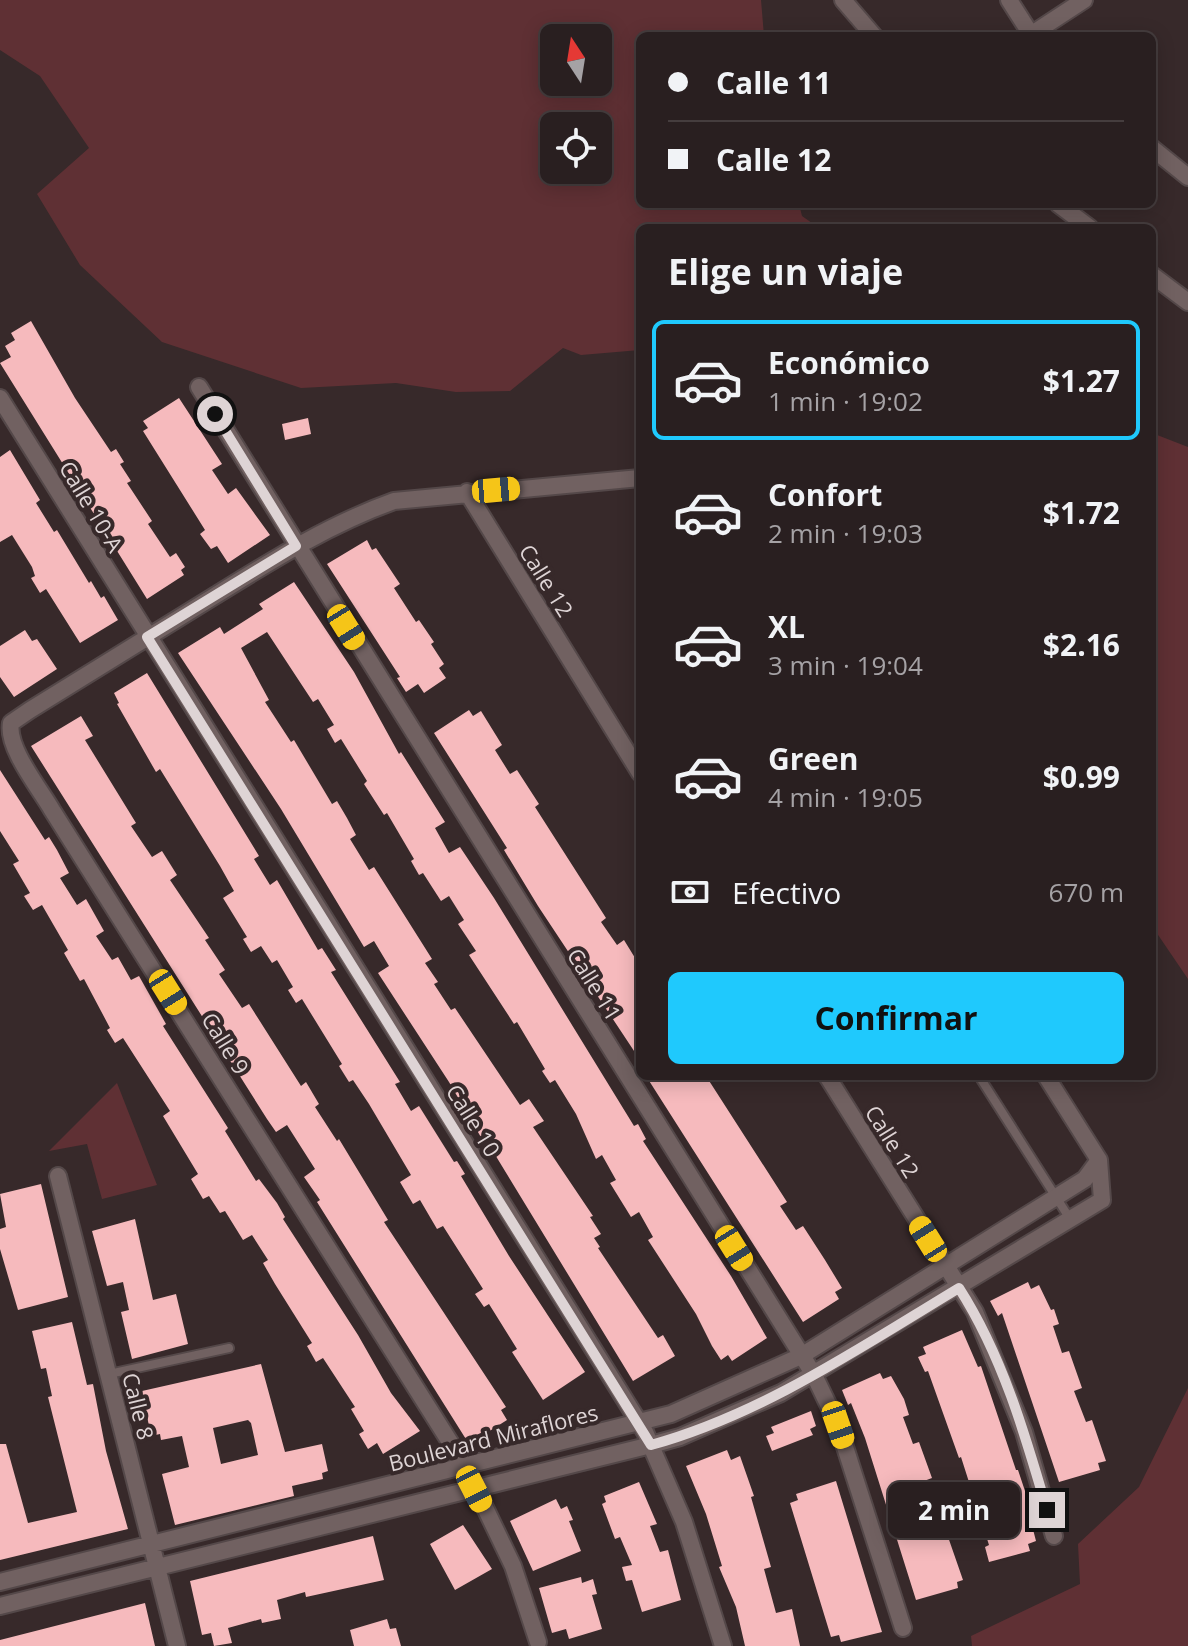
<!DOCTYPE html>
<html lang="es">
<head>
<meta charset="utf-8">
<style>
  body { margin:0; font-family:"Open Sans",sans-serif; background:#312729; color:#f1f3f6; height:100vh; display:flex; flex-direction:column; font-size:30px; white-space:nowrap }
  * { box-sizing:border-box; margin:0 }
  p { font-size:26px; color:#a5a2a5 }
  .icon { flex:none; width:44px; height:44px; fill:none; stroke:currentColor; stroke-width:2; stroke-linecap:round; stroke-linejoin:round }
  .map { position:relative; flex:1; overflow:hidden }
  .panel { position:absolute; left:636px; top:224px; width:520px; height:856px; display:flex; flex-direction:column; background:#291f20; border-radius:12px; box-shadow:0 4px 20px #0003,0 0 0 2px #453d3e }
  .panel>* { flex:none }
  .top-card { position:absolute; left:636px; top:32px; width:520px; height:176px; border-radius:12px; box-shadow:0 4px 20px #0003,0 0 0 2px #453d3e; display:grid; align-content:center; height:176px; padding:0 32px; background:#291f20 }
  .needle { width:52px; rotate:348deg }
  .buttons { position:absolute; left:540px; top:24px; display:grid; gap:16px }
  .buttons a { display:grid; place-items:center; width:72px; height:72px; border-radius:12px; background:#291f20; box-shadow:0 4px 20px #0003,0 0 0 2px #453d3e; font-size:40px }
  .end { position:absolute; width:36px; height:36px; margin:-18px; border:10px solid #ded4d5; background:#111; box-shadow:0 0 0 4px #111 }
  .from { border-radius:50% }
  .bubble { position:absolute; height:56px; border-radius:12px; background:#291f20; box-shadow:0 4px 20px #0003,0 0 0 2px #453d3e; font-size:26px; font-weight:700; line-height:56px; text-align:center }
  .car { position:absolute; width:24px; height:48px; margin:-24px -12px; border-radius:10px; box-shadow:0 0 6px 2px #0007; background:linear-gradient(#f5c518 24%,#345 0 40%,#f5c518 0 76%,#345 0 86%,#f5c518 0) }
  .top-card b { display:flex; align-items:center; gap:28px; height:76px; font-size:30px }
  .top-card b+b { border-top:2px solid #453d3e }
  .top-card i { width:20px; height:20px; background:#f1f3f6 }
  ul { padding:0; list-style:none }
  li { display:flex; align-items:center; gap:24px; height:120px; margin:0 16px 12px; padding:0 16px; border:4px solid transparent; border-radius:12px }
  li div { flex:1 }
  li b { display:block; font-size:30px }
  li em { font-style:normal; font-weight:700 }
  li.active { border-color:#1fc9fd }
  li>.icon { width:72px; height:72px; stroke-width:1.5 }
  h2 { padding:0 32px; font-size:36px; line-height:96px }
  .pay { display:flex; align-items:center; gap:20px; height:88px; padding:0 32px; font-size:30px }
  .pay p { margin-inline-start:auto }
  .primary-button { display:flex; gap:16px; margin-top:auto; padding:16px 32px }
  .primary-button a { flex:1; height:92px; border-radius:12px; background:#1fc9fd; color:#111; font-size:32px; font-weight:700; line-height:92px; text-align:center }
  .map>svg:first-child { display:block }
  .green { fill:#5f3034; fill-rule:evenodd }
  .building { fill:#f6babd; fill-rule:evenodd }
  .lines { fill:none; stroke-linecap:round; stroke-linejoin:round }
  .service-casing { stroke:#544849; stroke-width:12 }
  .minor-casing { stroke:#544849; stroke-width:20 }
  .service { stroke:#716161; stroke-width:8 }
  .minor { stroke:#716161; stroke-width:16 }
  .route { stroke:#ded4d5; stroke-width:10 }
  .labels { text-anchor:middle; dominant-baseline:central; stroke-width:8; stroke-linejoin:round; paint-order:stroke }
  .street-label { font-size:22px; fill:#ded4d5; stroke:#37292a }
</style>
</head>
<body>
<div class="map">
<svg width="1188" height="1646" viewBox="0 0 1188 1646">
  <rect width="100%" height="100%" fill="#37292a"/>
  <path class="green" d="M0,0H761L764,36H640V204H799L802,216L819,228H640V350L581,355L563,348L510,391L456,392L396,383L301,388L162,342L80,265L37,194L89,148L40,76L0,50ZM598,38V82H554V38ZM554,126H598V170H554Z
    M1152,433L1188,447V979L1152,926Z
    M117,1083L157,1185L102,1199L87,1144L49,1151Z
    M1188,1388V1646H972L971,1636L1080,1584L1078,1544L1139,1487Z"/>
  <path class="building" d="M31,321L75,398L111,452L116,449L124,462L120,464L131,481L127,483L152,521L148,524L170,557L176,553L185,567L181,570L184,575L147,599L0,363L11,357L5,346L15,340L11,333Z
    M179,398L222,464L212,470L228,494L236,488L270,535L228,563L217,546L211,549L200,534L205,530L143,431L148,428L143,421Z
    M308,418L311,434L285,440L282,424Z
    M10,450L40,500L36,503L54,532L57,530L89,583L91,581L101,598L104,596L118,620L80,643L46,589L40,593L31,578L35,576L32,567L12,535L0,542V457Z
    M367,540L372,550L376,548L400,584L394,588L416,622L419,620L434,642L431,644L444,664L439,668L446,678L424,693L418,684L406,692L397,678L400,677L327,564Z
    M294,582L354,672L399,754L401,752L445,822L435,828L449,853L460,847L494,898L634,1126L638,1124L646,1139L643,1141L731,1276L767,1338L732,1361L728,1355L721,1360L712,1346L696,1314L648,1240L653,1237L639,1212L631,1217L610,1183L616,1180L602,1155L596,1159L576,1114L555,1080L550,1083L542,1071L545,1069L517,1022L514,1024L469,955L476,951L458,924L464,920L449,896L441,901L423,873L419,875L411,861L414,859L387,813L384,815L364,784L367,781L341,739L335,743L327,729L334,725L318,699L313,702L267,632L241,648L269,700L265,702L291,742L294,740L332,804L337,801L347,818L356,835L350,839L369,870L374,867L432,959L425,963L438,982L434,984L451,1010L455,1008L520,1105L529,1099L544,1121L533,1127L593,1216L590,1217L601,1234L594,1238L600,1247L598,1248L658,1338L663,1335L675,1356L633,1381L494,1153L492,1155L482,1139L449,1082L378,973L389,966L374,941L364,947L281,809L178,653L220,627L224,634L263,609L259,604Z
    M25,630L32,641L37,639L57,669L14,697L0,677V646Z
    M147,673L259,856L254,859L270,885L277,880L318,950L322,948L336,970L331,972L400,1082L395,1084L411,1111L419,1106L454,1162L457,1161L465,1174L461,1176L509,1256L585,1372L543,1400L512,1352L517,1349L489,1304L484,1307L475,1294L483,1289L443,1226L437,1229L420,1200L413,1204L400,1182L411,1175L369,1104L353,1080L349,1082L339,1066L342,1064L302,999L296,1003L288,990L293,987L277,960L272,963L261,946L251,952L243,939L247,937L223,898L234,891L220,866L160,769L156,772L117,704L119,703L114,693Z
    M469,710L473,716L481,711L502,745L495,750L510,774L517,770L539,804L535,807L606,918L601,922L617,945L624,940L640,966V1060L538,906L504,850L507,848L434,733Z
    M81,716L93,736L85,740L136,823L131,826L152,857L162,851L177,875L170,880L209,938L205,940L225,970L219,974L242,1008L249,1004L301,1086L306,1082L319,1104L315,1107L337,1141L339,1139L388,1220L384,1222L506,1407L501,1410L507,1420L469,1444L317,1202L320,1200L304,1177L315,1169L287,1125L276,1132L267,1119L31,746Z
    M0,770L45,840L49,837L57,850L69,873L60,878L77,905L86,899L104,931L96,936L112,960L118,957L131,980L139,976L166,1024L163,1026L228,1128L225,1131L256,1181L259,1179L277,1203L285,1217L283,1219L358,1335L391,1393L420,1431L383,1454L377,1443L368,1449L359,1434L364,1431L351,1409L355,1407L323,1358L316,1362L307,1346L312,1343L275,1284L263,1263L268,1260L252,1235L243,1240L225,1211L220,1213L209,1196L203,1199L191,1179L198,1174L163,1116L170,1111L123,1038L115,1043L107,1030L110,1028L84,979L80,981L64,953L68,950L42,905L33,910L24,896L30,893L13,864L19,861L0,831Z
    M646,1076H706L787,1202L780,1206L796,1230L803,1226L825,1260L842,1288L835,1292L839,1299L803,1322Z
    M41,1184L68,1297L18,1310L0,1249V1229L6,1227L0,1194Z
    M135,1219L153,1300L176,1294L188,1344L132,1359L121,1312L129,1310L123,1282L107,1286L92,1231Z
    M1028,1282L1031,1289L1039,1285L1051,1310L1054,1309L1059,1324L1053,1326L1062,1353L1069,1351L1082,1388L1074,1391L1086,1422L1092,1420L1106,1461L1098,1463L1100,1470L1059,1482L1002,1313L998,1316L990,1301Z
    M72,1322L87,1385L93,1384L106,1451L128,1529L0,1560V1444H6L28,1523L77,1512L48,1397L52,1396L46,1368L41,1369L32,1331Z
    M962,1330L978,1367L981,1366L1016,1470H1018L1031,1509L1028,1510L1036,1541L1028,1544L1030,1551L989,1562L985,1547L989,1545L961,1457L959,1458L928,1371L925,1372L918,1357L926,1354L923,1347Z
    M261,1364L285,1452L322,1444L328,1471L322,1473L323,1479L292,1486L294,1496L175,1525L162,1474L189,1467L182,1436L161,1440L160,1434L151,1436L142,1391ZM248,1420L251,1423L258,1455L221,1464L213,1428Z
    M880,1373L883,1379L891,1376L904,1399L909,1415L903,1417L913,1444L919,1442L932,1478L924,1481L934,1509L938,1508L963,1580L957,1582L958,1588L916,1600L865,1438L851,1403L848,1405L842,1390Z
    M811,1411L816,1426L810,1429L813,1435L772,1451L766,1436L774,1433L771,1427Z
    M727,1450L731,1460L740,1456L754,1496L751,1497L771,1567L764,1569L776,1613L792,1609L800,1646H745L736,1607L719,1567L722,1566L706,1514L686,1466Z
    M836,1481L882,1632L841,1642L839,1635L831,1637L790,1503L798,1500L796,1494Z
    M639,1482L657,1524L650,1526L660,1552L668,1550L681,1600L642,1612L632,1580L626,1581L622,1567L632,1565L620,1537L615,1539L602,1504L606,1502L604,1496Z
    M556,1499L561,1509L567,1506L573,1520L569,1521L581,1551L533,1571L510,1521Z
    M463,1525L492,1569L455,1590L430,1544Z
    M373,1536L384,1580L306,1597L305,1592L277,1600L281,1619L262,1623L261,1619L228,1628L232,1643L214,1646L211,1633L202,1635L190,1581Z
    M581,1577L582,1583L593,1579L597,1594L592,1595L602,1629L569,1639L566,1629L552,1633L539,1588Z
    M145,1603L155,1646H0V1640Z
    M387,1619L390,1629L396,1628L401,1646H354L350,1630Z"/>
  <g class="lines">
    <g class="service-casing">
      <path id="service" d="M979,1076L1070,1219
        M109,1374L229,1348"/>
    </g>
    <g class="minor-casing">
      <path id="minor" d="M843,0L874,36
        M1009,0L1032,36
        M1029,36L1084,0
        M1152,148L1188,177
        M1058,204L1090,228
        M1152,275L1188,302
        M199,387L814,1375L838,1425L903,1628
        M0,398L645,1432L684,1522L723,1646
        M467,492L640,773
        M827,1076L975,1312L1024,1432L1054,1536
        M58,1176L177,1646
        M0,1582L671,1414L801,1356L1085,1179L1099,1160
        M0,1606L651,1445L680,1437L781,1393L1102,1200L1099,1160L1046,1076
        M538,1642L513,1566L465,1466L52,810C40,789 6,747 11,723L30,710C92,672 154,633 216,595C274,559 330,524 394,501L640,478"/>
    </g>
    <use href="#service" class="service"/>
    <use href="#minor" class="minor"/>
  </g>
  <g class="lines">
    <path class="route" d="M215,414L296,546L147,637L651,1445C763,1414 861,1347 959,1288C1002,1355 1025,1434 1047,1510"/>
  </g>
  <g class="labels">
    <g class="street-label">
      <text transform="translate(92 506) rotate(59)">Calle 10-A</text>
      <text transform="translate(547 580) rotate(58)">Calle 12</text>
      <text transform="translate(595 984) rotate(58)">Calle 11</text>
      <text transform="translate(226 1043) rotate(58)">Calle 9</text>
      <text transform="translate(474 1120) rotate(58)">Calle 10</text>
      <text transform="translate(893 1141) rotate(58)">Calle 12</text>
      <text transform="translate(139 1406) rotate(76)">Calle 8</text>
      <text transform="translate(493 1437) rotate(-14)">Boulevard Miraflores</text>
    </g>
  </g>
</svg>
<div class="buttons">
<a><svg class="needle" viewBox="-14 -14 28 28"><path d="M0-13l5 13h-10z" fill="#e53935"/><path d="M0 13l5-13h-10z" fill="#a5a2a5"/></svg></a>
<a><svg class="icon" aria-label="locate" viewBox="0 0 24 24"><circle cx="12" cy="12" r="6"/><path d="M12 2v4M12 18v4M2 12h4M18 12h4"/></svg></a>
</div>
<i class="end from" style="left:215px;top:414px"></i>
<i class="end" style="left:1047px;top:1510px"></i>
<div class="bubble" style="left:888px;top:1482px;width:132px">2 min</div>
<i class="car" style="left:496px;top:490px;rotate:85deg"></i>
<i class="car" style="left:346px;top:627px;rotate:148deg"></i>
<i class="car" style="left:168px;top:992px;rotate:148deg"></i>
<i class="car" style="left:928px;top:1239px;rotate:328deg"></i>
<i class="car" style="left:734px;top:1248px;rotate:148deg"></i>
<i class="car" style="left:838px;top:1425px;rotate:161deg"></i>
<i class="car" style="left:474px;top:1489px;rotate:153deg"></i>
<div class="top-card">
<b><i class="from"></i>Calle 11</b>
<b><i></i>Calle 12</b>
</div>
<section class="panel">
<h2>Elige un viaje</h2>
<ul>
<li class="active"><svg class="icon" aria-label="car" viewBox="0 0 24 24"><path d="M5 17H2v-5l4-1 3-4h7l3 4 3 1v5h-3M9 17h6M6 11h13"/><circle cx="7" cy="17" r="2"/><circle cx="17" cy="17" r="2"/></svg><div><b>Económico</b><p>1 min · 19:02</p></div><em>$1.27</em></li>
<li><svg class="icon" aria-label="car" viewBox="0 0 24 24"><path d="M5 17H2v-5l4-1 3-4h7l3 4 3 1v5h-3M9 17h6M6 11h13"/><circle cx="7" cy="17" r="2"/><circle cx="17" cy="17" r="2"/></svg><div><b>Confort</b><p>2 min · 19:03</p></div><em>$1.72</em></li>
<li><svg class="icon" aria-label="car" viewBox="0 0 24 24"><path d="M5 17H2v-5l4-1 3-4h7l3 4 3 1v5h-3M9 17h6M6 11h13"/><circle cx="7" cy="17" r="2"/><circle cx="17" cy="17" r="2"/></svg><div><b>XL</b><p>3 min · 19:04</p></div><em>$2.16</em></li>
<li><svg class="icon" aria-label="car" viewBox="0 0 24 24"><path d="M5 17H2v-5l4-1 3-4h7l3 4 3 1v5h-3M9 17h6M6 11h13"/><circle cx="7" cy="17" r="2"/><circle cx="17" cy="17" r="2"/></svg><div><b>Green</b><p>4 min · 19:05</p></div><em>$0.99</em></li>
</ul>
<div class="pay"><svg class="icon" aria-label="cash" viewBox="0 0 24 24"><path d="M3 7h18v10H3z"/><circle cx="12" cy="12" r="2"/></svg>Efectivo<p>670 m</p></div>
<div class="primary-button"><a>Confirmar</a></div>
</section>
</div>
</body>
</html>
